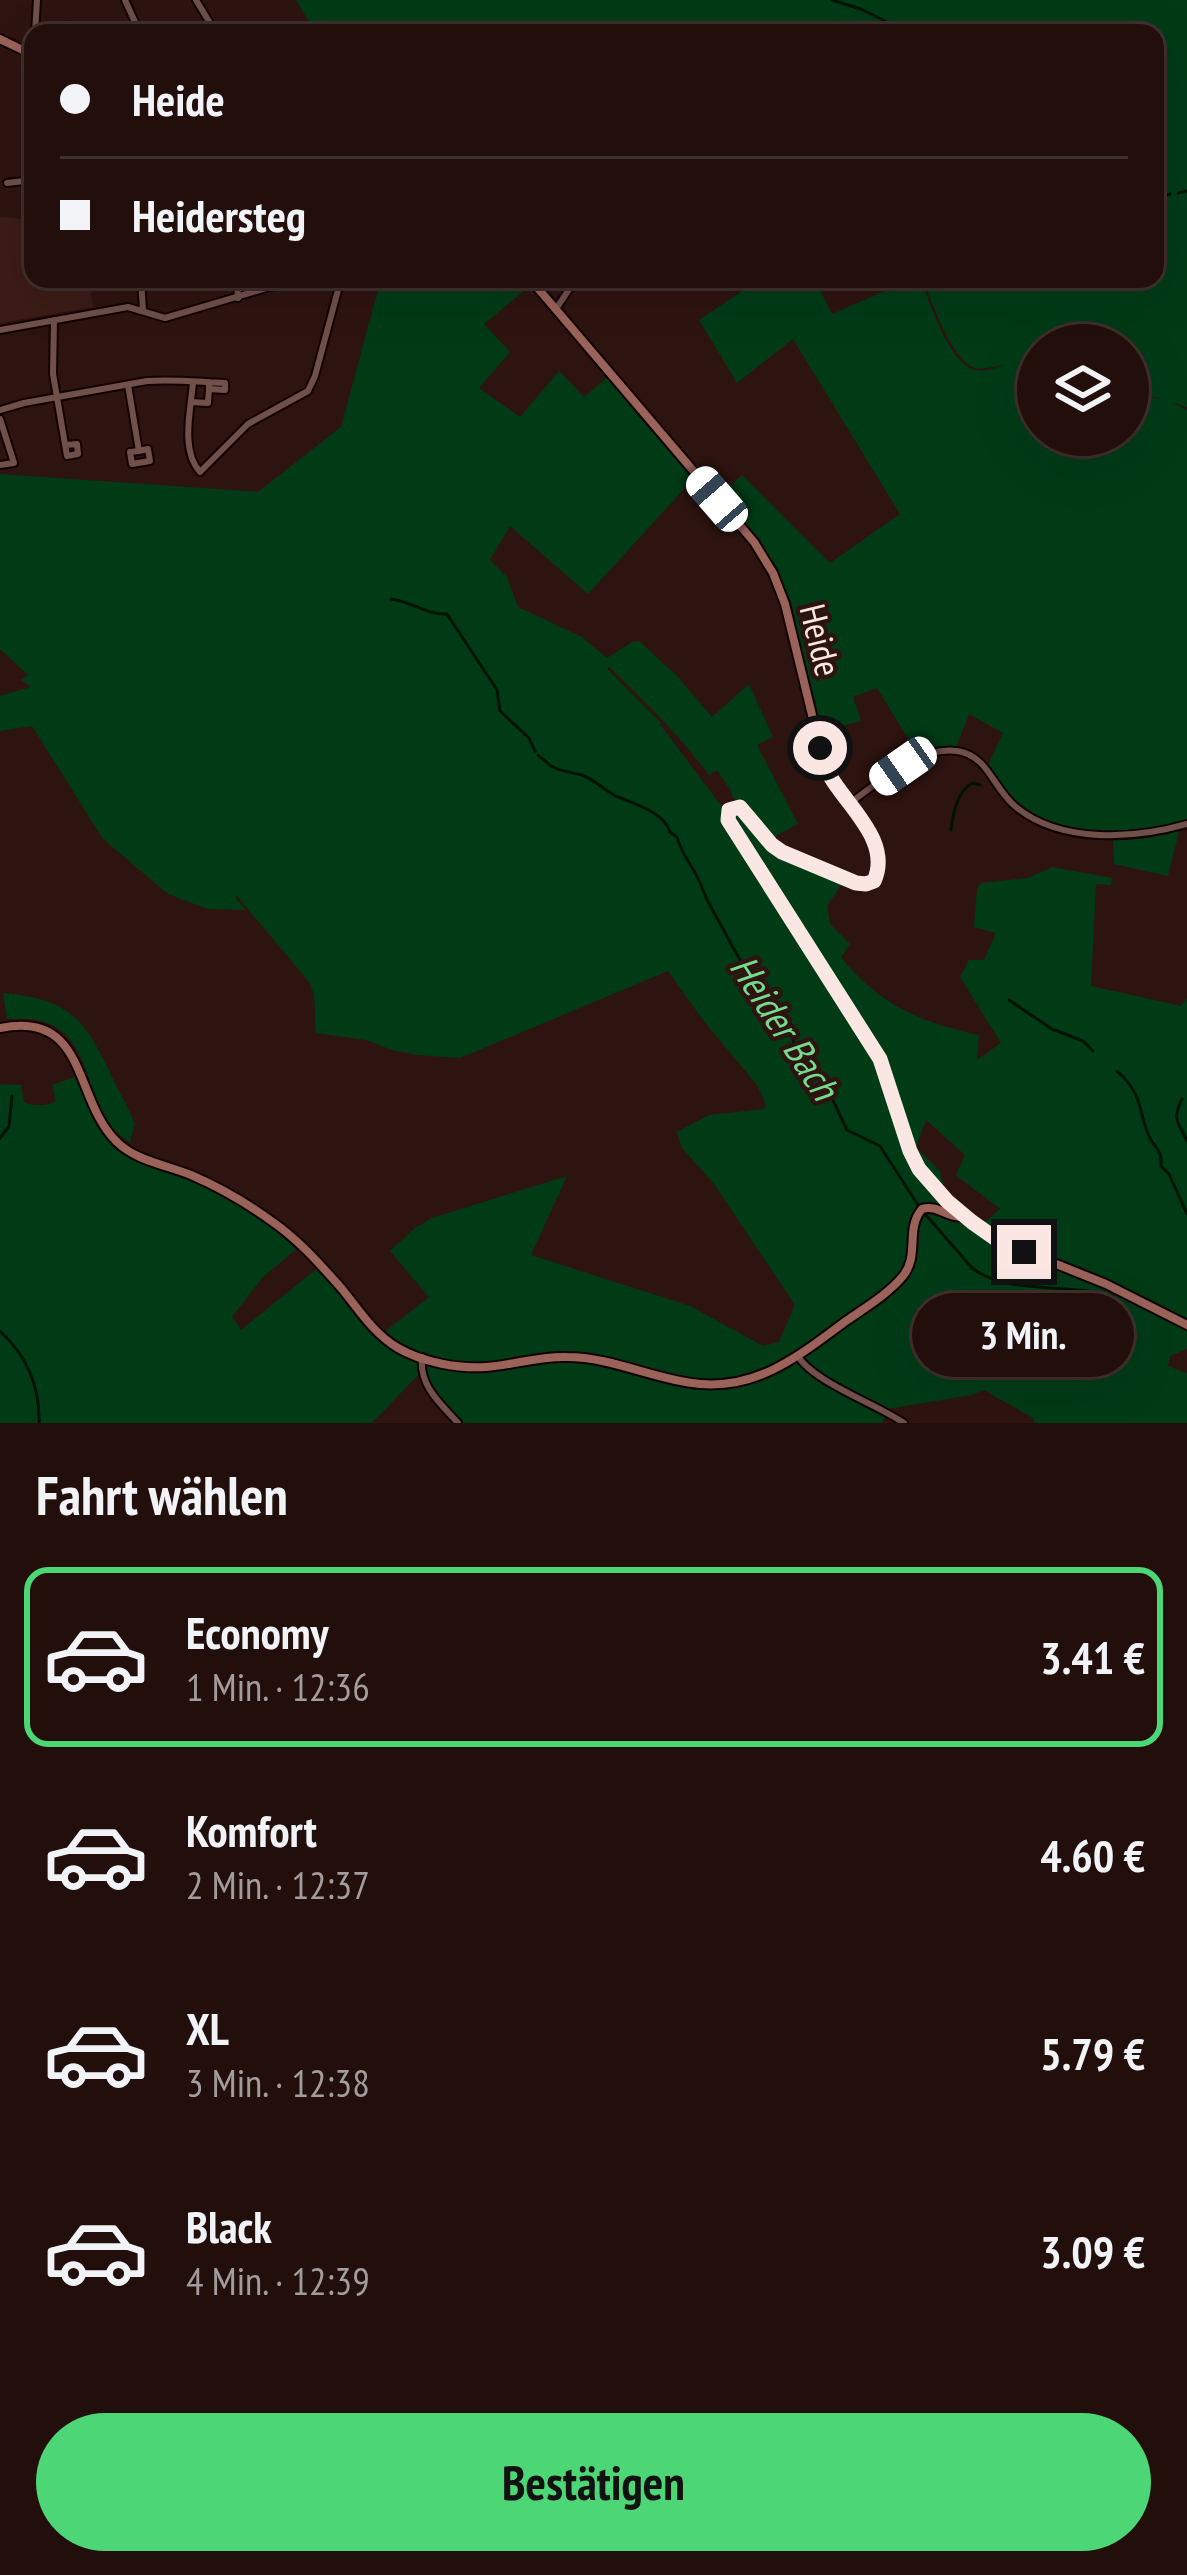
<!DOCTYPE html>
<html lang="de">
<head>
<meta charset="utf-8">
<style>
  body { margin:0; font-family:"PT Sans Narrow",sans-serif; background:#2a1815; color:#f1f3f6; height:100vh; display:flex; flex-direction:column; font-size:45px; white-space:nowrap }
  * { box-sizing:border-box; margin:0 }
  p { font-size:39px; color:#a29c9d }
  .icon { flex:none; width:66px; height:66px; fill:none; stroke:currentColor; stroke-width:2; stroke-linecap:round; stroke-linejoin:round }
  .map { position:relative; height:1423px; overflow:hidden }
  .drawer { display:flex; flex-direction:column; background:#220f0c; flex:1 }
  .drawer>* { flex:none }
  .hud { position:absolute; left:24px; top:24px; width:1140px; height:264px; border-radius:24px; box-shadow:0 12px 48px #0002,0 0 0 3px #3f2f2d; display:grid; align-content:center; height:264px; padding:0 36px; background:#220f0c }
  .tools { position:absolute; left:1017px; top:324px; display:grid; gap:24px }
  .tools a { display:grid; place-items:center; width:132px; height:132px; border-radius:50%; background:#220f0c; box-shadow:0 12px 48px #0002,0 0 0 3px #3f2f2d; font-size:60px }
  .end { position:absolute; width:54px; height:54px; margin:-27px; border:15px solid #fae7e4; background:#111; box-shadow:0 0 0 6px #111 }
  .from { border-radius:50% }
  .bubble { position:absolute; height:84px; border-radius:42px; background:#220f0c; box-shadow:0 12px 48px #0002,0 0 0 3px #3f2f2d; font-size:39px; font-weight:700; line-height:84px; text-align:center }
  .car { position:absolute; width:36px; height:72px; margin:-36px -18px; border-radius:15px; box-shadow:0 0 9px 3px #0007; background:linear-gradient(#fff 24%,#345 0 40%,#fff 0 76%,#345 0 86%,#fff 0) }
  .hud b { display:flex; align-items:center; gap:42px; height:114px; font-size:45px }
  .hud b+b { border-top:3px solid #3f2f2d }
  .hud i { width:30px; height:30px; background:#f1f3f6 }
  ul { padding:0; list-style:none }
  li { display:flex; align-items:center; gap:36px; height:180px; margin:0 24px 18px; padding:0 12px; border:6px solid transparent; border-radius:24px }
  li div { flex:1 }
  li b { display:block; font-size:45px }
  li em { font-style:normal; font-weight:700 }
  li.active { border-color:#4cd676 }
  li>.icon { width:108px; height:108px; stroke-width:1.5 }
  h2 { padding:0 36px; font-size:54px; line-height:144px }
  .button { display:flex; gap:24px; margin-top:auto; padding:24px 36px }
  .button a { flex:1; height:138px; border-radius:72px; background:#4cd676; color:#111; font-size:48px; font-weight:700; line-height:138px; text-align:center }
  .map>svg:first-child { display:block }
  .built { fill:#3c1c17 }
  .green { fill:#003b16 }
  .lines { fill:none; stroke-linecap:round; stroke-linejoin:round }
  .stream { stroke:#001303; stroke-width:3 }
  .street-casing { stroke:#140101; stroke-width:10 }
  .secondary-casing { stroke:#140101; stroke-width:12 }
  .street { stroke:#6f504b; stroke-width:6 }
  .secondary { stroke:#9a635a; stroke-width:8 }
  .route { stroke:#fae7e4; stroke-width:15 }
  .labels { text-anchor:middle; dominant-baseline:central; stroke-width:9; stroke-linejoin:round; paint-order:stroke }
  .street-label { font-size:36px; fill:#fae7e4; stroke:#2e1410 }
  .water-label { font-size:39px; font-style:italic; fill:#74db8d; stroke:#2e1410 }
</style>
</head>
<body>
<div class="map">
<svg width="1187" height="1423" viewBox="0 0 1187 1423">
  <rect width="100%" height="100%" fill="#2e1410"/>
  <path class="built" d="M0,217L33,220V279H89L93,307L0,323Z"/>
  <path class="green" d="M296,0H1187V407L1128,389V345H1038V358L1009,364L1038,360V435H1128V391L1171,402L1187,410V823L1152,831L1098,834L1057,826L1016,806L987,767L1003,733L969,714L955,750L919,756L877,688L853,697L861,721L819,732L779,580L766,554L719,496L742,475L830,563L900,514L793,339L737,383L699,320L760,279H815L832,314L912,279H921C929,301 950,366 976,370C985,372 996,368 1005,365C996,366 985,370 976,368C953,364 931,300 923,279H1155V33H316Z
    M381,279H526L531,285L484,324L510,352L479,388L520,417L559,371L584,397L609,376L695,477L588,594L510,526L490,560L507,577L518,607L582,637L607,658L632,642L639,641L677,676L712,717L749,684L773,737L757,745L798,824L770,839C759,825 750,804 733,798L731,791L717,770L709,775C679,735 645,701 609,667L607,669L662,724L659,723L722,807V821L812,957L757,861L733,825L734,813L744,815L775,851L836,878L842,884L827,906L830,924L850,944L841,957C878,1004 921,1023 979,1035L977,1060L1001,1043L960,977L969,960H984L996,933L974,927L977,889L981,883L1028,878L1052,867L1112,878L1111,885L1096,884L1091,986L1181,1006L1187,999V1320C1161,1308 1135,1293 1109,1282C1056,1260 1017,1250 969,1217L985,1222L1000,1209L956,1175L965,1155L926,1120L916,1147L940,1171L943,1184L934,1188L965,1216C951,1220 938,1205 926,1209L935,1210L959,1220L1010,1251L1110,1288L1141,1307L1187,1329V1349L1170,1356L1168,1366L1187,1373V1423H1034L1033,1418L984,1390L972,1395L887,1409L860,1396L887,1414L882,1423H461L430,1386L424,1373L426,1367L432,1363L485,1368L541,1357L465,1363L418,1354L421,1358L420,1373L372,1423H0V1085L2,1084L21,1085L24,1102C33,1107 48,1106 56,1101L52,1085L77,1076L95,1120L123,1149L224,1193L265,1218L300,1246L263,1277L232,1317L241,1330L320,1266L382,1334L429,1297L390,1251L415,1228L432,1218L567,1176L531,1255L690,1306L763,1346L779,1342L795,1305L714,1184L682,1148L677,1132L709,1115L764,1109L766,1105L757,1085L703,1020L668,971L460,1058L418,1055L392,1050L366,1040L316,1033L314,994L309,982L237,896L235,897L246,910L208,909L168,894L103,839L32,726L0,731V696L31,687L21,680L28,675L0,649V474L258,492L341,427Z
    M1180,828L1168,876L1114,864L1113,838Z
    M3,993C73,999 86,1022 114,1081C121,1095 129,1109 135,1124L130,1142C71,1109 107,1010 7,1019Z"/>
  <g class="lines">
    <path class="stream" d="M832,0L861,9L899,28
      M1178,193L1187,191
      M1155,198L1170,194
      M391,599C413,602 427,615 447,614L497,690L500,711L529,738L535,751
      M538,755C543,759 547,764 553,767C562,772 573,772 582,775C595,780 604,790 616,796C635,804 664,812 670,832L677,837C682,857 696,869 702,888C709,906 714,911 723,929C743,966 761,1001 793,1029L794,1057L821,1075L847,1130L880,1146L920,1208L972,1268C1006,1295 1071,1283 1113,1296
      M951,830C953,814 957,790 973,783L980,785
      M1009,1000L1052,1029L1083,1041L1093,1051
      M1117,1071C1147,1098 1136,1112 1151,1140C1158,1151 1162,1152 1161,1166L1169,1174L1187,1214
      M1182,1099C1171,1121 1179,1122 1187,1141
      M0,1138L9,1126L12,1096
      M0,1331C27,1356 40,1387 39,1423"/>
    <g class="street-casing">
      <path id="street" d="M125,0L140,33
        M196,0L216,33
        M35,33L37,0
        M7,183L33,180
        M141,279L143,310
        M237,279L238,298
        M556,309L576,279
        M54,320L53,374L67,456L78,454L77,444L66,445
        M0,330L128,307L165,318L297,279
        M193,382C191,409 180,450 200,472L248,424L308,391L315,376L341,279
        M128,385L139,451L130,452L132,464L150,461L148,449L139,451
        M191,402L208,403L209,389
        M0,410L24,403L147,381C173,379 199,382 225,383V390L209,389V382
        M0,419L14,463L0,465
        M850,803C881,781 917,746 957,751C988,755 994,790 1016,807C1061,844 1135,839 1187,824
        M798,1356C812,1381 876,1404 904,1423
        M422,1357C419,1386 440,1403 458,1423"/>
    </g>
    <g class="secondary-casing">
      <path id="secondary" d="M0,39L33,55
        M530,279L754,542L773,573L785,604L823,760C839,800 884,829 877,876L869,884L856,883L782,852L772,845L740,807L730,809L728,820L879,1059L912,1157L936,1190L972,1222L999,1241L1106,1284L1187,1325
        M0,1028C88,1010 73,1100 117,1142C136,1161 167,1165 191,1175C219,1187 245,1202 270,1220C298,1239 320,1264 342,1289C359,1310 374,1334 398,1348C422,1362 458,1369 486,1367C513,1365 539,1356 567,1357C613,1357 654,1380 700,1384C760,1389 801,1354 846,1321C866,1307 887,1295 903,1276C920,1255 905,1229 922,1209C938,1204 948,1219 963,1216"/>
    </g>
    <use href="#street" class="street"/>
    <use href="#secondary" class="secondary"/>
  </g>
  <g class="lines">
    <path class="route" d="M820,748C822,758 825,768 830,776C848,807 892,842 874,881L866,884L856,883L782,852L772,845L740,807L729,810L728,820L880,1059L910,1151L919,1169L947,1201L972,1222L999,1241L1024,1252"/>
  </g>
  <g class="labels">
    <g class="street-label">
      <text transform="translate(821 640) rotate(76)">Heide</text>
    </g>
    <g class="water-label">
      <text transform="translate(785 1027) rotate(57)">Heider Bach</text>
    </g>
  </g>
</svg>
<div class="tools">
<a><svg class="icon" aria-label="layers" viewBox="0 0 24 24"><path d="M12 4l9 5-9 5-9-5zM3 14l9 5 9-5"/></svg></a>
</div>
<i class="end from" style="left:820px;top:748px"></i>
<i class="end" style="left:1024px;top:1252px"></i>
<div class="bubble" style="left:912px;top:1293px;width:222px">3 Min.</div>
<i class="car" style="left:717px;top:499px;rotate:319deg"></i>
<i class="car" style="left:903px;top:766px;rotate:235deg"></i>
<div class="hud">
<b><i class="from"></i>Heide</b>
<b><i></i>Heidersteg</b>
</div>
</div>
<section class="drawer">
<h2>Fahrt wählen</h2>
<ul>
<li class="active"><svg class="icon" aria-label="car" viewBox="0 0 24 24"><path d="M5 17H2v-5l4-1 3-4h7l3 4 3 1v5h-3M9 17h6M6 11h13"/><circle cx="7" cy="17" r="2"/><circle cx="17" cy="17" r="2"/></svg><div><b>Economy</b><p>1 Min. · 12:36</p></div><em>3.41 €</em></li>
<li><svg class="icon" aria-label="car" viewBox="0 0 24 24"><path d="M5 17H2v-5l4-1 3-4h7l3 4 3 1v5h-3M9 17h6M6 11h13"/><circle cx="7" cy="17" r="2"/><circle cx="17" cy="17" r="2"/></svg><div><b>Komfort</b><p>2 Min. · 12:37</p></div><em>4.60 €</em></li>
<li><svg class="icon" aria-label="car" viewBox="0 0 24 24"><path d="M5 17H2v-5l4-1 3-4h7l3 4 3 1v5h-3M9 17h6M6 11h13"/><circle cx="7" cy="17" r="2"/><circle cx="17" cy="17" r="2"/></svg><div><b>XL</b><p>3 Min. · 12:38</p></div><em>5.79 €</em></li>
<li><svg class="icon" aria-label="car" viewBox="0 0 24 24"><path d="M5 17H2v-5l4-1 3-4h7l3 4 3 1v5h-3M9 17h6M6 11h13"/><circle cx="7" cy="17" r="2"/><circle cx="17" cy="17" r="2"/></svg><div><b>Black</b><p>4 Min. · 12:39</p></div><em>3.09 €</em></li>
</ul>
<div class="button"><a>Bestätigen</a></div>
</section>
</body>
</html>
